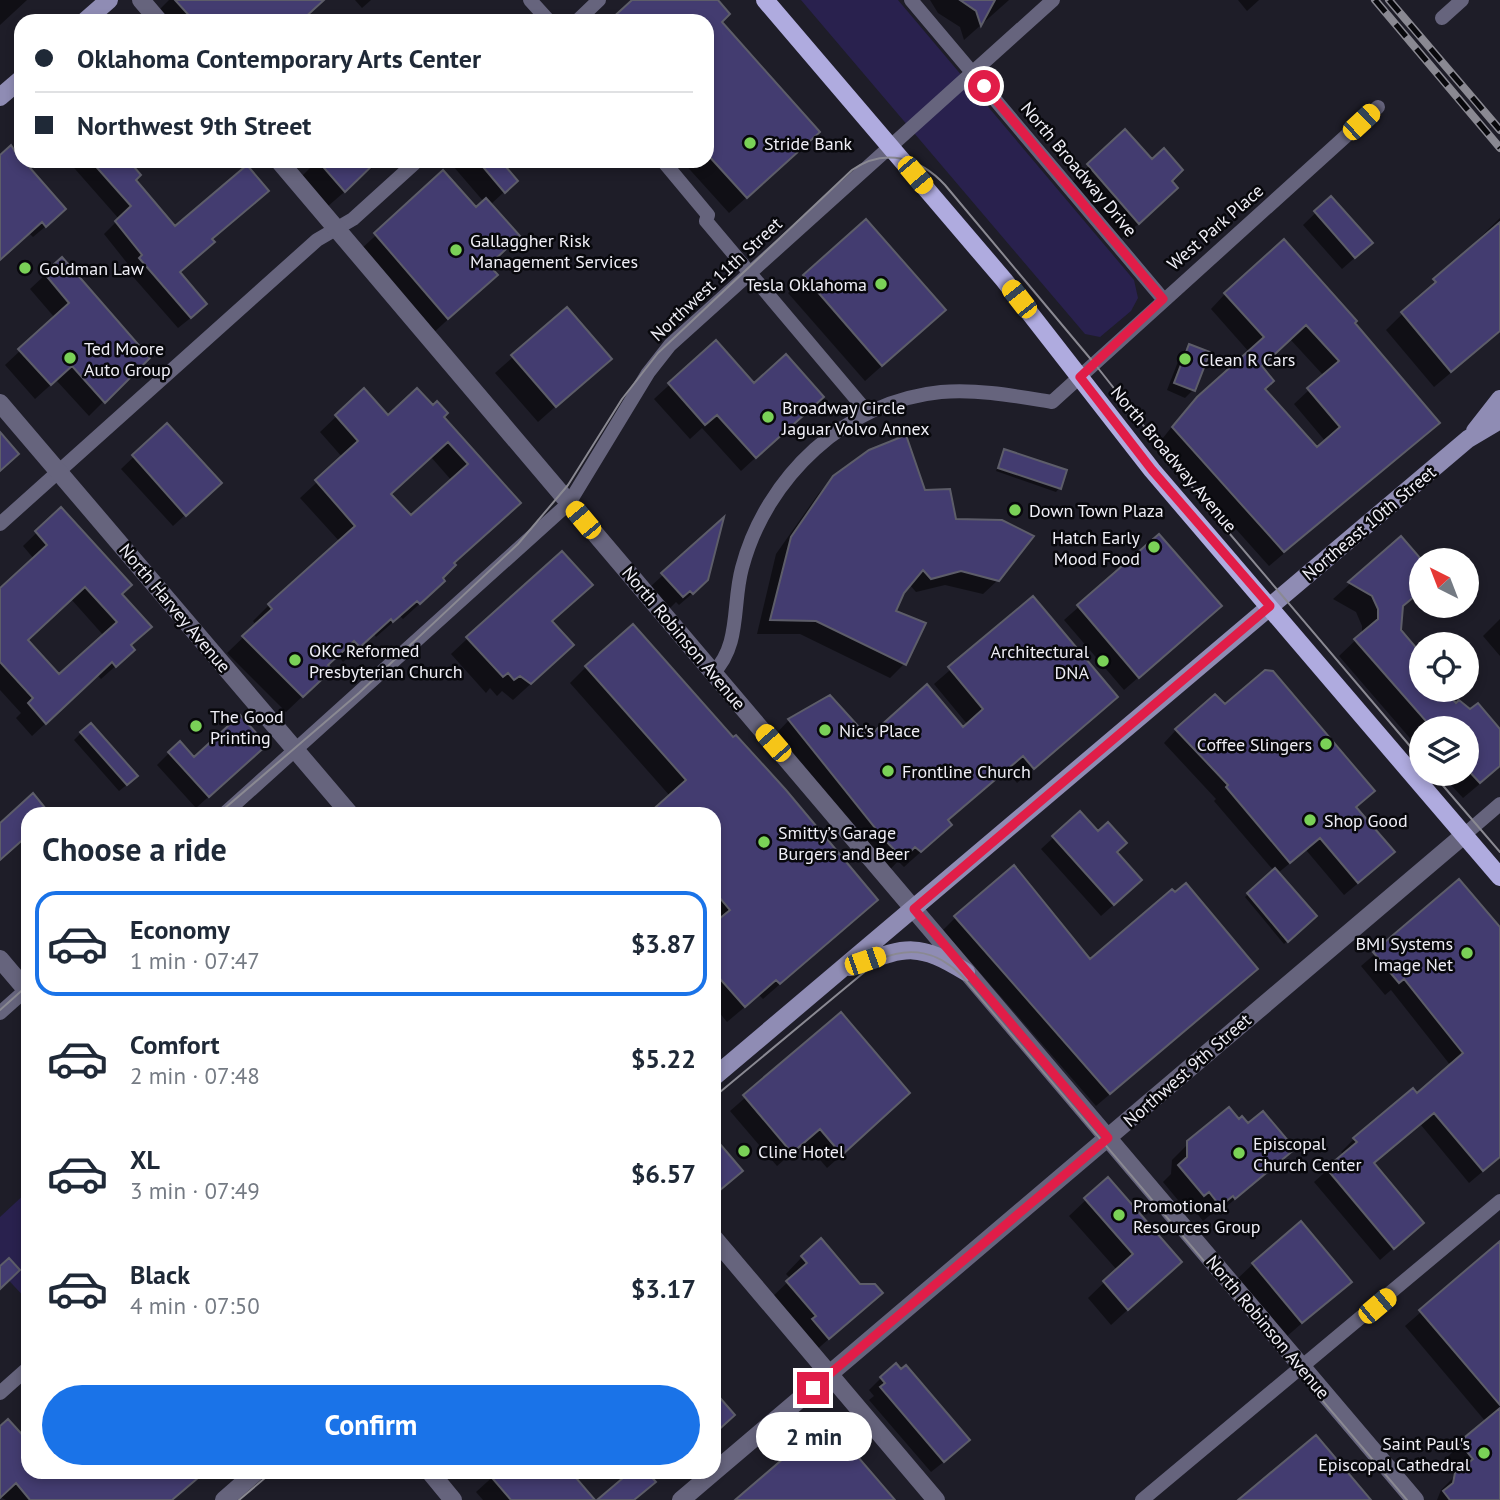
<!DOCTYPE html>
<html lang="en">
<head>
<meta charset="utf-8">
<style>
  body { margin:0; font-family:"PT Sans",sans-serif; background:#f6f6f7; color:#1f2937; height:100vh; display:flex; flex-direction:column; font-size:26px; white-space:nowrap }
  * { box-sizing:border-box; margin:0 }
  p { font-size:23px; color:#747a83 }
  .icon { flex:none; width:38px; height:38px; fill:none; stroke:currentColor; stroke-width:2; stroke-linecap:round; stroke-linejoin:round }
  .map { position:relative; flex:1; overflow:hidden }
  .side { position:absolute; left:21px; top:807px; width:700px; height:672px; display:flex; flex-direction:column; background:#fff; border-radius:21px; box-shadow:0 4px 10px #0003 }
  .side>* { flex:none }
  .hud { position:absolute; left:14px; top:14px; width:700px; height:154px; border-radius:21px; box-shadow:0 4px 10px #0003; display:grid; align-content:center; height:154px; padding:0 21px; background:#fff }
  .needle { width:46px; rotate:318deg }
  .tools { position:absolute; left:1409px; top:548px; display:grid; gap:14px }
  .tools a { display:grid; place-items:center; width:70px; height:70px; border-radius:50%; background:#fff; box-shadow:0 4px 10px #0003; font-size:35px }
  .end { position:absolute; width:32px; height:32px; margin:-16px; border:9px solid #e11d48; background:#fff; box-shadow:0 0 0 4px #fff }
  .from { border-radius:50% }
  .bubble { position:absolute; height:49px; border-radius:24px; background:#fff; box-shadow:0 4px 10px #0003; font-size:23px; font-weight:800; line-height:49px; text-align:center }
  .car { position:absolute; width:21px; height:42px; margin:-21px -10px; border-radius:9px; box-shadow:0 0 5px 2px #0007; background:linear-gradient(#f5c518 24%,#345 0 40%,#f5c518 0 76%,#345 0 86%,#f5c518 0) }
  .hud b { display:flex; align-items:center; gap:24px; height:66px; font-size:26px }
  .hud b+b { border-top:2px solid #e0e1e3 }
  .hud i { width:18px; height:18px; background:#1f2937 }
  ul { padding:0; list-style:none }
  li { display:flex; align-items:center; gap:21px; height:105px; margin:0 14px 10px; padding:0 7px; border:4px solid transparent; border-radius:21px }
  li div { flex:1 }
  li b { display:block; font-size:26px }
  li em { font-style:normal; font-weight:800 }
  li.active { border-color:#1a73e8 }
  li>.icon { width:63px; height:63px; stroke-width:1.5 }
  h2 { padding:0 21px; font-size:32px; line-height:84px }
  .primary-button { display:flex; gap:14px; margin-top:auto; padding:14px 21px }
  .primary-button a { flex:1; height:80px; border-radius:42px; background:#1a73e8; color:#fff; font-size:28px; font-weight:800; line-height:80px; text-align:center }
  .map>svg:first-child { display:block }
  .green { fill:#29214e }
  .shadow { fill:#0007; fill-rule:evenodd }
  .building { fill:#433c70; stroke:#5d5d69; stroke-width:2; fill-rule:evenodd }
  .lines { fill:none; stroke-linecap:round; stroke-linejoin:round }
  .minor { stroke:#66647d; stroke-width:14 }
  .tertiary { stroke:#66647d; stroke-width:18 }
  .secondary { stroke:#8f8cb4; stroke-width:18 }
  .primary { stroke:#afabdf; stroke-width:18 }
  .tram { stroke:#8a8992; stroke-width:2 }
  .rail-casing { stroke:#8a8992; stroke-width:8 }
  .rail { stroke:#08080c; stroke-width:5; stroke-dasharray:16; stroke-linecap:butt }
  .route { stroke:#e11d48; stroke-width:9 }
  .poi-dot { fill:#7ad157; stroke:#08080c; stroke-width:2.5 }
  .labels { text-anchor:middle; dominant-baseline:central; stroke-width:5; stroke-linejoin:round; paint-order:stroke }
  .poi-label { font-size:18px; fill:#efeef6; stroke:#08080c; text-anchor:start }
  .street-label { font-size:18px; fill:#efeef6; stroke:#08080c }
</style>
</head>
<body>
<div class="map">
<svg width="1500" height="1500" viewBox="0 0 1500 1500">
  <rect width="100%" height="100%" fill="#1e1d28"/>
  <path class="green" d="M801,0H898L1134,280L1138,298L1131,311L1100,337L1085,334Z
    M28,1191V1301L0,1271V1217Z"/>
  <path class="shadow" d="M0,0H27L0,25Z
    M169,0H315L300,21H163L156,13Z
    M355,0H371L362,8Z
    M635,0H715L720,22L802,148L729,213L682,161H707V21H611Z
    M930,0H1009L964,40L960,27L938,13Z
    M1238,0H1259L1247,11Z
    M1125,132L1170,181L1160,205L1121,239L1072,182Z
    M11,148L22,161L52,221L33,237L29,233L0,259V157Z
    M68,161H126L134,180L175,228L210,240L179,273L193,316L178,328L128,271L131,268L104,234L119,219Z
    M317,161H380L327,207L301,177Z
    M457,161H513L505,168L516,181L490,205L487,265L479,291L431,335L359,251L443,173L476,210L484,202L453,166Z
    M1331,198L1358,255L1342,269L1303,225Z
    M1500,218V331L1434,387L1386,330Z
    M866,222L944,310L865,381L788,293Z
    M62,259L147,358L89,416L56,380L35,399L5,365L55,318L30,289Z
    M1225,294L1352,323L1438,423L1269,566L1159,443L1182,414L1249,352L1211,309ZM1290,339L1324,376L1294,404L1326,442L1317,450L1263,390L1260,366Z
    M567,309L609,359L538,422L495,373Z
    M716,342L754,385L807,411L741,471L702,428L690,439L654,399Z
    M1189,346L1193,390L1185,398L1167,390L1181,354Z
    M364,390L388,417L442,418L518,503L452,563L427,597L403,619L400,616L376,637L374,634L343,662L337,655L326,666L330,670L286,712L227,653L256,625L253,621L269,605L340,542L300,498L343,458L320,432ZM431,457L452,481L410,518L389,494Z
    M167,425L207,495L173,526L121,469Z
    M1005,451L1059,488L1056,492L996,471Z
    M834,478L924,492L954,521L998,580L983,594L945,585L916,592L909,584L894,612L904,664L890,678L800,634H757L776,554L819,493Z
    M61,509L121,594L129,646L119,663L101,679L97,675L32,736L16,718L21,713L0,690V590L34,559L23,546ZM71,599L104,636L59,677L26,640Z
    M721,522L694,592L679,605L676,602L670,608L650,587Z
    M1159,536L1220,606L1124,690L1064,620Z
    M1401,538L1421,561V590L1401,608L1399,630L1410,654L1421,666V690H1441L1456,706L1500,732V767L1463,798L1441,774H1466V728H1421V751L1339,656L1362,634V626L1356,612L1333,599Z
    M1033,598L1116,697L1017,783L1006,770L946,821L934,840L904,867L898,861L887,873L774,736L789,720L868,739L962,730L968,725L934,684Z
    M1500,619V656L1483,636Z
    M551,622L556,661L513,700L502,691L497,696L490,688L486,693L451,654L468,638Z
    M586,667L876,900L763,999L759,995L727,1022L714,1006V814L670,796L570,683Z
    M1225,707L1354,808L1380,865L1344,895L1306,850L1278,873L1315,916L1284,944L1245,897L1274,871L1214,801L1216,799L1164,743L1176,730Z
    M81,733L129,783L119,791L74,740Z
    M169,753L194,760L253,757L196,808L157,765Z
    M431,808L437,814H424Z
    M1080,813L1115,852L1128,892L1101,916L1041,849Z
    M1459,882L1500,930V1157L1469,1183L1421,1125L1373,1165L1422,1223L1380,1260L1314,1182L1344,1155L1341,1152L1354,1139L1412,1090L1417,1095L1451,1066L1391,990L1385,995L1361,966Z
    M956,917L1090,961L1243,981L1096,1106L943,930Z
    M841,1014L882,1119L827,1168L805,1142L777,1166L730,1111Z
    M1239,1122L1292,1149L1218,1214L1215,1211L1203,1221L1192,1207L1187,1211L1163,1182L1171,1174L1172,1160L1189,1143Z
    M1107,1180L1180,1262L1111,1325L1088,1298L1117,1270L1069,1216Z
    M1500,1243V1500H1437L1441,1490L1457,1474L1445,1459L1486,1422L1405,1326Z
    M802,1257L880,1293L812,1354L770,1299L791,1279L786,1274Z
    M1253,1264L1349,1282L1285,1338L1236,1280Z
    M901,1371L956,1452L931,1472L869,1400L874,1396L869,1390L881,1378Z
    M0,1428L28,1443V1472H203L171,1500H6L0,1497Z
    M498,1472H569L593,1500H483L476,1492Z"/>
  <path class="building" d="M175,0H324L301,21H194Z
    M632,0H718L730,14L722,22L820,132L747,198L707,154V21H609Z
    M960,0H995L981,26L976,11Z
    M1125,129L1152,159L1164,148L1183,170L1172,181L1178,188L1139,224L1087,164Z
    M11,145L21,161H24L66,209L46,227L42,222L0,260V155Z
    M91,161H129L141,175L136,180L175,226L247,165L269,191L212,239L215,242L180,272L207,304L191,318L139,258L142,255L115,221L131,206Z
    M318,161H377L345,192Z
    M478,161H501L518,181L505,193Z
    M443,170L476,207L486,198L520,236L489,265L498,275L448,319L374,233Z
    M1331,196L1373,243L1355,258L1314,211Z
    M866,219L946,310L882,366L803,275Z
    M1500,222V331L1451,372L1401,312L1436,282L1433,279Z
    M1284,239L1357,321L1355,323L1440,423L1284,552L1172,427L1197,397L1264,337L1224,293ZM1306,325L1339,361L1307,388L1340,427L1317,447L1265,389L1274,381L1262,366Z
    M62,257L150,358L105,403L72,366L51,385L18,349L69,303L44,273Z
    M567,307L612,359L556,407L511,355Z
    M716,340L754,383L786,354L824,397L756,458L717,415L705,425L668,383Z
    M1189,344L1210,352L1195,391L1174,383Z
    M364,388L388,415L417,388L433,405L437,401L448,413L444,417L521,503L454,563L456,565L443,578L445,581L420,604L417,601L393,622L391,619L360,647L354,641L328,665L332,670L303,697L242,636L272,609L268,604L355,526L315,480L358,441L335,415ZM448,442L468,464L411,515L391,494Z
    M167,423L222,483L186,516L132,455Z
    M0,432L19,454L0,471Z
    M906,435L925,490L950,489L956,519L1002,520L1034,536L999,581L961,571L931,579L923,570L904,593L896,611L926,623L906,665L816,621L770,620L791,537L833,476L869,450Z
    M1004,449L1067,470L1061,489L998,468Z
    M61,507L132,585L122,594L152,627L131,645L135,650L116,667L112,662L46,724L28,703L33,698L0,662V588L47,545L35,531ZM85,587L117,622L59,674L28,640Z
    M724,517L708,580L693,594L690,591L683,597L661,573Z
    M1159,534L1222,606L1139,678L1077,605Z
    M1401,536L1421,559V591L1403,606L1401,630L1418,650L1412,654L1421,664V690H1444L1456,703L1459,700L1470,709L1478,703L1500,729V766L1480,783L1466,768V728H1432L1354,639L1378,619V609L1372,596L1348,582Z
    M562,551L593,585L552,621L574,645L531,684L520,676L514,680L508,673L503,677L466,637Z
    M1033,596L1118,697L1034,769L1023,756L948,820L952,825L921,852L915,847L903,859L884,839L788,719L830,695L868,737L927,684L963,727L983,709L948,667Z
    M633,624L733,737L736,735L786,790L878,900L780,984L776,980L745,1007L714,972V923L730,910L714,891V814H648L686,780L585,666Z
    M1265,670L1273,671L1375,791L1356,807L1395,852L1358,883L1320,838L1290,863L1226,787L1228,785L1175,729L1215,694L1225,704Z
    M240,715L267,745L209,797L168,752L180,741L194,757Z
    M91,723L138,776L127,785L80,732Z
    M33,793L50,814H28V835L0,860V823Z
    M1080,811L1098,831L1108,822L1127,843L1117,852L1142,880L1114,905L1052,836Z
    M1014,865L1090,959L1172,889L1175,892L1186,883L1258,969L1110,1094L954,916Z
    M1275,868L1317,916L1288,942L1247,893Z
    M1459,879L1500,927V1157L1483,1171L1434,1113L1374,1163L1424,1223L1394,1249L1326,1168L1357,1142L1353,1138L1413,1088L1417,1093L1463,1053L1404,979L1399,983L1373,952Z
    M841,1012L910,1093L842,1155L820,1129L792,1153L743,1095Z
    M1229,1107L1239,1119L1242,1116L1248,1123L1263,1111L1295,1149L1235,1199L1233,1196L1220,1206L1209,1192L1204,1196L1178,1165L1187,1157V1141Z
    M714,1137L743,1171L714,1195Z
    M1108,1177L1182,1262L1128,1310L1103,1281L1133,1254L1084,1198Z
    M1301,1221L1352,1282L1302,1323L1252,1263Z
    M821,1238L860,1284H875L883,1293L829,1339L812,1319L816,1316L786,1281L807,1263L801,1256Z
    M1500,1241V1405L1419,1310Z
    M9,1258L20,1270L0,1289V1266Z
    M896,1363L901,1369L906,1365L970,1440L944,1462L880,1387L885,1383L880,1377Z
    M714,1391L735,1415L714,1434Z
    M1500,1408V1500H1450L1443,1491L1453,1483L1455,1473L1473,1459L1459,1442Z
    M8,1419L28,1441V1472H205L172,1500H30L16,1483L0,1498V1426Z
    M827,1421L895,1500H735Z
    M1316,1435L1371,1500H1238Z
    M487,1472H571L595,1500H511Z
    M630,1472H647L656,1482L634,1500H597Z"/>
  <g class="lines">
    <path class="minor" d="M530,0L549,21
      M911,0L1163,299
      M1442,18L1462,0
      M577,21L599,0
      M663,161L708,215L706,221L868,413
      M0,524L317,240L353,219L417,161
      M713,673C741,645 732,604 742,568C766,477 846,401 941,392C979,389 1015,396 1052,402L1378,107
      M224,814L569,503L648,373L670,345L1053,0
      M1464,835L1500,804
      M0,1013L28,988
      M0,1393L28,1368
      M1142,1500L1500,1201"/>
    <path class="tertiary" d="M141,0L159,21
      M279,161L1415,1500
      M0,403L350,814
      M0,959L28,992
      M714,1238L936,1500
      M430,1472L453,1500
      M714,1472L1464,835
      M224,1500L256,1472
      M681,1500L714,1472"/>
    <path class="secondary" d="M85,21L109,0
      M0,97L21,79
      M1475,431L1500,399
      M850,967C904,948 915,940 966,972
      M714,1077L1468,439L1500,420"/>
    <path class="primary" d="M765,0L1004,280L1152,470L1500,877"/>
    <path class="tram" d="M1433,774L1500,852
      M218,814L359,693L518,544L568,485L622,399L658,353L852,170C885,147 920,158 945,185L1094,363L1218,520L1421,759
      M0,1010L28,985
      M714,1097L880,959C911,946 937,951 961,975L1407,1500
      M239,1500L272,1472"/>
    <g class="rail-casing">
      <path id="rail" d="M1375,0L1500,148
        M1389,0L1500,130"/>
    </g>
    <use href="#rail" class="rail"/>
  </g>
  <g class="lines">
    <path class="route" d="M813,1388L1108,1138L914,909L1270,606L1152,470L1080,377L1163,299L984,86"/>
  </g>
  <g class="poi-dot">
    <circle cx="750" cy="143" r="7"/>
    <circle cx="456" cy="250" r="7"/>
    <circle cx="25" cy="268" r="7"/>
    <circle cx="881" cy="284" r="7"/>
    <circle cx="70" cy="358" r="7"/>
    <circle cx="1185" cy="359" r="7"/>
    <circle cx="768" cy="417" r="7"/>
    <circle cx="1015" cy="510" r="7"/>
    <circle cx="1154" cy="547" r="7"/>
    <circle cx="295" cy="660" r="7"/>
    <circle cx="1103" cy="661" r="7"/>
    <circle cx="196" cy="726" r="7"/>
    <circle cx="825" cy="730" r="7"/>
    <circle cx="1326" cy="744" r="7"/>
    <circle cx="888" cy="771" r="7"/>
    <circle cx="1310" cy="820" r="7"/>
    <circle cx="764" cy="842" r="7"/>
    <circle cx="1467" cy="953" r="7"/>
    <circle cx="744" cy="1151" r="7"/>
    <circle cx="1239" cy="1153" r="7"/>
    <circle cx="1119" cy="1215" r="7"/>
    <circle cx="1484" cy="1453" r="7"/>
  </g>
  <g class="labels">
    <g class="poi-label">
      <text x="764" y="143">Stride Bank</text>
      <text x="470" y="240">Gallaggher Risk<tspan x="470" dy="21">Management Services</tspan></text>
      <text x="39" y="268">Goldman Law</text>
      <text x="867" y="284" text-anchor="end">Tesla Oklahoma</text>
      <text x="84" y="348">Ted Moore<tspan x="84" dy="21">Auto Group</tspan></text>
      <text x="1199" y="359">Clean R Cars</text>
      <text x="782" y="407">Broadway Circle<tspan x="782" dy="21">Jaguar Volvo Annex</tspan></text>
      <text x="1029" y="510">Down Town Plaza</text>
      <text x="1140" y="537" text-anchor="end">Hatch Early<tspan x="1140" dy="21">Mood Food</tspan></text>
      <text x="309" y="650">OKC Reformed<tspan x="309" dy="21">Presbyterian Church</tspan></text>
      <text x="1089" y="651" text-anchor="end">Architectural<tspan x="1089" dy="21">DNA</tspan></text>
      <text x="210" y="716">The Good<tspan x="210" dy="21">Printing</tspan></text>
      <text x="839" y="730">Nic's Place</text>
      <text x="1312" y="744" text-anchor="end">Coffee Slingers</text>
      <text x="902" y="771">Frontline Church</text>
      <text x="1324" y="820">Shop Good</text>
      <text x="778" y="832">Smitty’s Garage<tspan x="778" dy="21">Burgers and Beer</tspan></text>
      <text x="1453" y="943" text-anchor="end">BMI Systems<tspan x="1453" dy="21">Image Net</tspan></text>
      <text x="1253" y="1143">Episcopal<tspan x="1253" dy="21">Church Center</tspan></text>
      <text x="758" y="1151">Cline Hotel</text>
      <text x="1133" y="1205">Promotional<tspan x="1133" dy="21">Resources Group</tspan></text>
      <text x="1470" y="1443" text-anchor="end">Saint Paul's<tspan x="1470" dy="21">Episcopal Cathedral</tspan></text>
    </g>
    <g class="street-label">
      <text transform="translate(1079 169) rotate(50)">North Broadway Drive</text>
      <text transform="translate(1215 227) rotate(-41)">West Park Place</text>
      <text transform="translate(716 279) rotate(-43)">Northwest 11th Street</text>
      <text transform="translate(1174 459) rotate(50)">North Broadway Avenue</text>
      <text transform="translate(1369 523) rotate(-40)">Northeast 10th Street</text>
      <text transform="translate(175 608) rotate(50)">North Harvey Avenue</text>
      <text transform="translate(684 638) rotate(50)">North Robinson Avenue</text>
      <text transform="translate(1187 1070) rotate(-41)">Northwest 9th Street</text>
      <text transform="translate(1268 1327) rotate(50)">North Robinson Avenue</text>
    </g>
  </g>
</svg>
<div class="tools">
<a><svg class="needle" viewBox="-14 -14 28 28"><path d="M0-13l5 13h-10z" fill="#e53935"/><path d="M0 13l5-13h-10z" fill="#747a83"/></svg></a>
<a><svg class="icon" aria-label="locate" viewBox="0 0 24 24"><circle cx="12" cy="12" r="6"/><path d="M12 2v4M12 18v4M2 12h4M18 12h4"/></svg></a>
<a><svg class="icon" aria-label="layers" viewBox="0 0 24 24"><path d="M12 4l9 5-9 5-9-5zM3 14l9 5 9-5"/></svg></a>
</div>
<i class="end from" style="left:984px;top:86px"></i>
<i class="end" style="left:813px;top:1388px"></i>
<div class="bubble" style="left:756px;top:1412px;width:116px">2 min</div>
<i class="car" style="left:1361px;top:122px;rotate:47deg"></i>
<i class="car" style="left:915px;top:175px;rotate:140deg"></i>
<i class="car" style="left:1019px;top:299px;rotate:322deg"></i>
<i class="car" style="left:583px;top:520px;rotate:320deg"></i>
<i class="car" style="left:773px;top:743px;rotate:319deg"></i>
<i class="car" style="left:865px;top:961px;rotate:71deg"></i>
<i class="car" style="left:1377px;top:1306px;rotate:50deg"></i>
<div class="hud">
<b><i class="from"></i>Oklahoma Contemporary Arts Center</b>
<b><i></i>Northwest 9th Street</b>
</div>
<section class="side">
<h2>Choose a ride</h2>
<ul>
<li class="active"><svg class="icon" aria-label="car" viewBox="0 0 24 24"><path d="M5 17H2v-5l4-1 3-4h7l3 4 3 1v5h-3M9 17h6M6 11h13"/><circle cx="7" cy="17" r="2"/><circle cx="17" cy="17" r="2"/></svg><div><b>Economy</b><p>1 min · 07:47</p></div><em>$3.87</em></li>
<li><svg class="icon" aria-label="car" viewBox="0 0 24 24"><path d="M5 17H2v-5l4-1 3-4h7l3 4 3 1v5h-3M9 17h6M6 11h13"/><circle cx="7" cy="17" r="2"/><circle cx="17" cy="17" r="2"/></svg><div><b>Comfort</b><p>2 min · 07:48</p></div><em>$5.22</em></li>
<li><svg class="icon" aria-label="car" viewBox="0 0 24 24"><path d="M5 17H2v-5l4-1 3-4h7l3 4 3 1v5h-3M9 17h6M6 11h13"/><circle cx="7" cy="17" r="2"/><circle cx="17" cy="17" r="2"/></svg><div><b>XL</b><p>3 min · 07:49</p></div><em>$6.57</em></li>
<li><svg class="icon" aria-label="car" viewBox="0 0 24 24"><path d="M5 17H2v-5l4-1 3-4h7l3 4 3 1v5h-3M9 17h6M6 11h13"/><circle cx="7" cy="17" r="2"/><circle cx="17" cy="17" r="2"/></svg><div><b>Black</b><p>4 min · 07:50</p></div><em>$3.17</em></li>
</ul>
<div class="primary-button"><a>Confirm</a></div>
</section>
</div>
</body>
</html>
